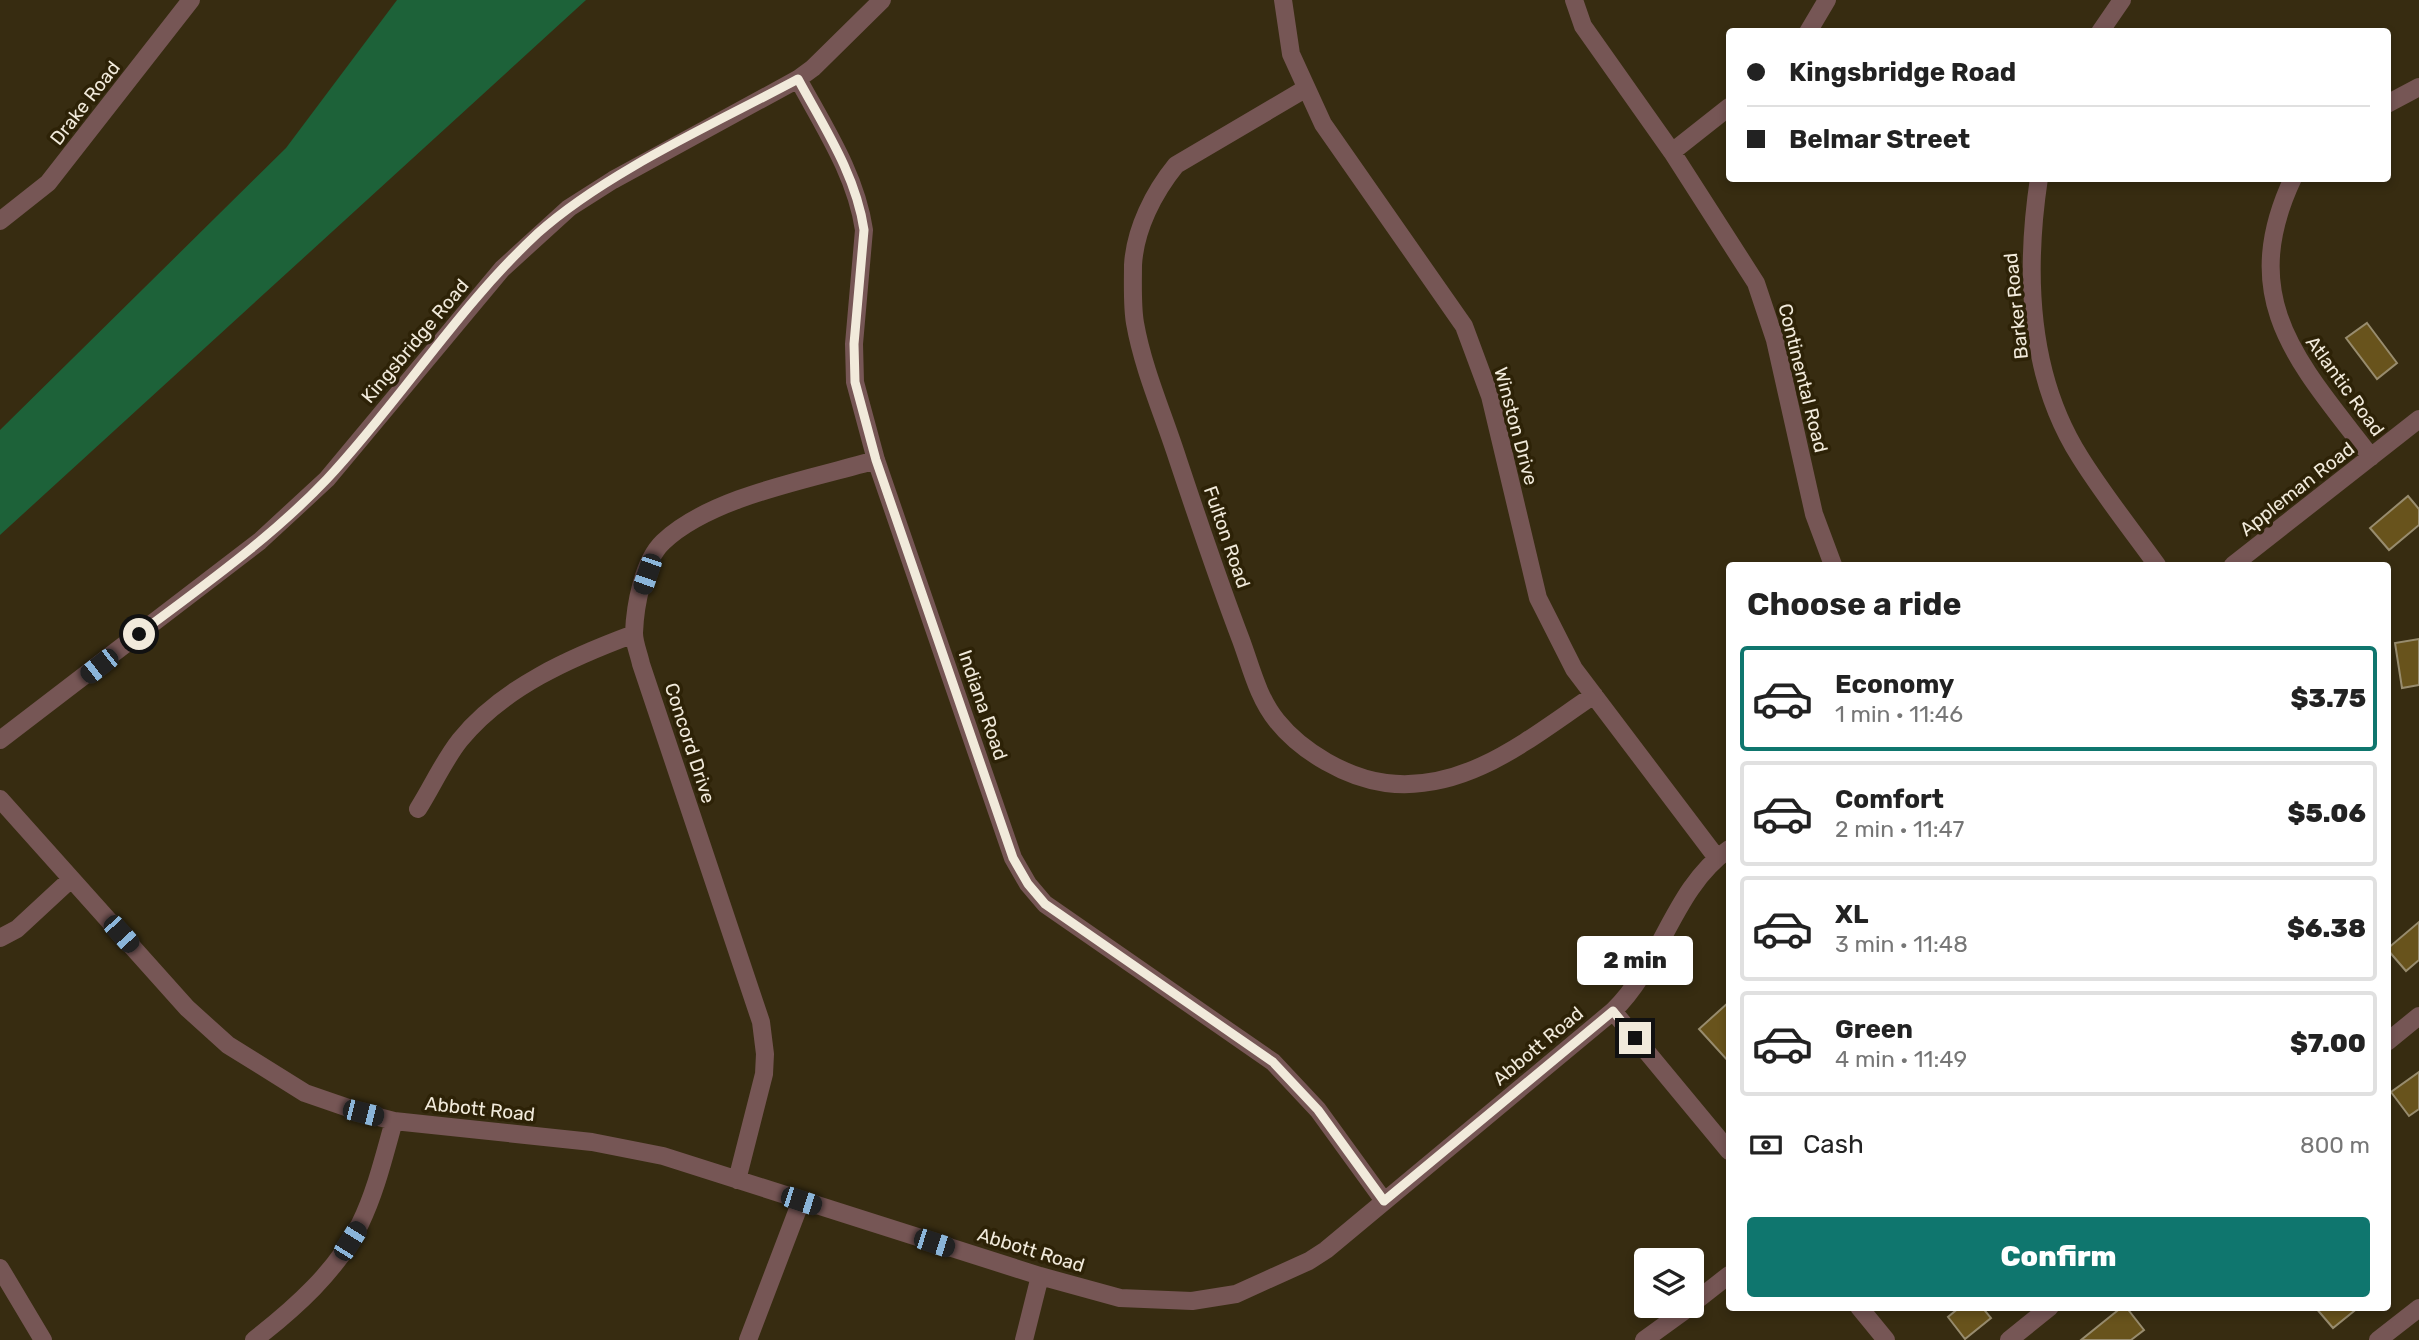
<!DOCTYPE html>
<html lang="en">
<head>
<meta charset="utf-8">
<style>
  body { margin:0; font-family:Rubik,sans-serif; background:#f6f6f6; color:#222; height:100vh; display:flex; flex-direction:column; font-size:26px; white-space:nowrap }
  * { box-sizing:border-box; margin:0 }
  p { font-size:23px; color:#767676 }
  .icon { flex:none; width:38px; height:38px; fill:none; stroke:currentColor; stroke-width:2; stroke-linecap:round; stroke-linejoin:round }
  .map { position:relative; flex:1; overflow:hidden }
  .panel { position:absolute; left:1726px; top:562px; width:665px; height:749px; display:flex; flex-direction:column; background:#fff; border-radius:7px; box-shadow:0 4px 10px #0003 }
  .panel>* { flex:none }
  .banner { position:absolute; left:1726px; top:28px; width:665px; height:154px; border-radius:7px; box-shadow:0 4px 10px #0003; display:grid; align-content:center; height:154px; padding:0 21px; background:#fff }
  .buttons { position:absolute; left:1634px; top:1248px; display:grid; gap:14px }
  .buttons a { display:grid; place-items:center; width:70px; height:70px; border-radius:7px; background:#fff; box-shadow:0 4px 10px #0003; font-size:35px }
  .end { position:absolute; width:32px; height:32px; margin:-16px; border:9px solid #f1eadb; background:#111; box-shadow:0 0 0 4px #111 }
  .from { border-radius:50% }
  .bubble { position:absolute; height:49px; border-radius:7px; background:#fff; box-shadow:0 4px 10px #0003; font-size:23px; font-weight:800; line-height:49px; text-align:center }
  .car { position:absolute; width:21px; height:42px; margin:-21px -10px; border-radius:9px; box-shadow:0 0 5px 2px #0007; background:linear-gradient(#222 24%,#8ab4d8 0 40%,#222 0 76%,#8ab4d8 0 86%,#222 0) }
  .banner b { display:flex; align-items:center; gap:24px; height:66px; font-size:26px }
  .banner b+b { border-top:2px solid #e0e0e0 }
  .banner i { width:18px; height:18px; background:#222 }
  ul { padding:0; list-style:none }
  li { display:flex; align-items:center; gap:21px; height:105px; margin:0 14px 10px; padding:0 7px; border:4px solid #e0e0e0; border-radius:7px }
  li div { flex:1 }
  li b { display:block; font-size:26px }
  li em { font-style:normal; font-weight:800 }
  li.on { border-color:#0f766e }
  li>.icon { width:63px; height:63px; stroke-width:1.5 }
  h2 { padding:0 21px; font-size:32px; line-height:84px }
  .pay { display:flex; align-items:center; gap:18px; height:77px; padding:0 21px; font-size:26px }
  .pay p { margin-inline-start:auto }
  .action { display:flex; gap:14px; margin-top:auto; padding:14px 21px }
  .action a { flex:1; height:80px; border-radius:7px; background:#0f766e; color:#fff; font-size:28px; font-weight:800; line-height:80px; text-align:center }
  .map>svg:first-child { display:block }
  .forest { fill:#1d6239 }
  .building { fill:#68531c; stroke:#988c6e; stroke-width:2 }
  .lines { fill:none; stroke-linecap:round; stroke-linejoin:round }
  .minor { stroke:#765655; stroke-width:18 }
  .route { stroke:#f1eadb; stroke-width:9 }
  .labels { text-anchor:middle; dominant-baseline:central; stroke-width:7; stroke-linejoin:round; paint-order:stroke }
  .street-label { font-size:19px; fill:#f1eadb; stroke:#2d2207 }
</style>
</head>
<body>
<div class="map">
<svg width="2419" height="1340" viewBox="0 0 2419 1340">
  <rect width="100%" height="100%" fill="#372c11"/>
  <path class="forest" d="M397,0H586L0,535V430L286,148Z"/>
  <path class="building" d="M2367,323L2397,363L2377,379L2346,338Z
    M2408,496L2419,509V525L2389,550L2370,528Z
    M2419,639V685L2402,688L2395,643Z
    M2419,922V960L2406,971L2387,949Z
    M1729,1002V1062L1699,1029Z
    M2419,1072V1109L2409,1116L2391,1092Z
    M1960,1307H1982L1991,1318L1965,1339L1948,1317Z
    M2122,1307H2126L2144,1330L2131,1340H2081Z
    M2315,1307H2359L2333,1328Z"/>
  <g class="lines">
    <path class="minor" d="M1283,0L1291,54L1323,124L1464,326L1490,396L1538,598L1574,669L1717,858
      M1574,0L1583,26L1672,152L1756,283L1775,340L1814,514L1833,565
      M1808,32L1827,0
      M2100,32L2122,0
      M798,79C824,127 856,175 864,230L854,344L855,382L876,460L1013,858L1028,884L1045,904L1273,1062L1318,1110L1384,1201
      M1305,89L1176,165C1154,192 1135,229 1133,265C1133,283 1132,306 1135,323C1143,369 1164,416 1178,460C1198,520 1218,580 1241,640C1251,667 1258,698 1277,721C1302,752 1347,778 1386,783C1467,793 1531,737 1594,695
      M2387,104L2419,87
      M1672,152L1729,107
      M2039,178C2025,271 2028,375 2080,457C2103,494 2131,529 2157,565
      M2293,178C2235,301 2300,364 2371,457
      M0,221L48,183L191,0
      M2233,565L2419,419
      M0,740L260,541L327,479L502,269L569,208L613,180L798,79L813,68L882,0
      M0,799L187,1008L228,1045L305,1093L363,1113L394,1121L592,1142L663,1156L1040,1276L1120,1298L1192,1301L1236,1294L1309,1261L1326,1250L1613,1011C1662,964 1672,889 1729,849
      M418,809C432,787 444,760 460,740C503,687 572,657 634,634
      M0,938L17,929L71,879
      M1613,1011L1729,1151
      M2387,1042L2419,1016
      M737,1180L764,1074L765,1054L761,1022L641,664C639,654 634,643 634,633C635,606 643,561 663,542C711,496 812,479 876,460
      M0,1268L43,1340
      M1692,1304L1729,1275
      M1859,1307L1886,1340
      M254,1340C294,1309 338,1270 360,1224C376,1191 384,1156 394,1121
      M748,1340L801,1201
      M1024,1340L1040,1276
      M1644,1340L1691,1306
      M2009,1340L2050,1307
      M2378,1340L2419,1308"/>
  </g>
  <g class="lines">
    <path class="route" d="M139,634C204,585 271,538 327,479C401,400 459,306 538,233C606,172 716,123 798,79C824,127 856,175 864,230L854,344L855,382L876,460L1013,858L1028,884L1045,904L1273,1062L1318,1110L1384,1201L1613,1011L1635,1038"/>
  </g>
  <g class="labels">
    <g class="street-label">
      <text transform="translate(85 103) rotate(-52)">Drake Road</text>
      <text transform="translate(2016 306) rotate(-96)">Barker Road</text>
      <text transform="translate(415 341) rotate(-50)">Kingsbridge Road</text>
      <text transform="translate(1803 378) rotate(76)">Continental Road</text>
      <text transform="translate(2345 386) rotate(54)">Atlantic Road</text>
      <text transform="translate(1516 426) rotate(75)">Winston Drive</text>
      <text transform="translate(2297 489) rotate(-38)">Appleman Road</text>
      <text transform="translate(1227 537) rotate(71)">Fulton Road</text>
      <text transform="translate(983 705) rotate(71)">Indiana Road</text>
      <text transform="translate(690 743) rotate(72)">Concord Drive</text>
      <text transform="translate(1538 1046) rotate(-40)">Abbott Road</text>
      <text transform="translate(480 1109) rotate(6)">Abbott Road</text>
      <text transform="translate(1031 1250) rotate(17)">Abbott Road</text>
    </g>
  </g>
</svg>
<div class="buttons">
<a><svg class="icon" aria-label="layers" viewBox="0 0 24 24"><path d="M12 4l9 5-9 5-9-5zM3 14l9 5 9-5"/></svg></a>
</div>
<i class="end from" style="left:139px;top:634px"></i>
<i class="end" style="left:1635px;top:1038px"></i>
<div class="bubble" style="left:1577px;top:936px;width:116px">2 min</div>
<i class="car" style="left:647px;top:574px;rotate:199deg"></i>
<i class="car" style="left:99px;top:666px;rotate:232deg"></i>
<i class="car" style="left:121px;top:934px;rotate:138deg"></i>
<i class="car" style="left:363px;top:1113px;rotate:104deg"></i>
<i class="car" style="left:801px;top:1201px;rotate:108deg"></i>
<i class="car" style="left:350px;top:1241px;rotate:32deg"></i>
<i class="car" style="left:934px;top:1243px;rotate:108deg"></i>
<div class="banner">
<b><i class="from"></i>Kingsbridge Road</b>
<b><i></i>Belmar Street</b>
</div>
<section class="panel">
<h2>Choose a ride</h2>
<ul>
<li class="on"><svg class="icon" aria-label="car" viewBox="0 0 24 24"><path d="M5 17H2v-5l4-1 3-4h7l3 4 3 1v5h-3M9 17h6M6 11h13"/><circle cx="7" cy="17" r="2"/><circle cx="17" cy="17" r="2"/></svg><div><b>Economy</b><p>1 min · 11:46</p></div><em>$3.75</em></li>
<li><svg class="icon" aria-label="car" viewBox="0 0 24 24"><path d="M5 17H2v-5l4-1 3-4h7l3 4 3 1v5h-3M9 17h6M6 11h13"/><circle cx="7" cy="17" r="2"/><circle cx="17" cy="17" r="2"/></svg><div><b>Comfort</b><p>2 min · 11:47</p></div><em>$5.06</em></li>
<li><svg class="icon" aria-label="car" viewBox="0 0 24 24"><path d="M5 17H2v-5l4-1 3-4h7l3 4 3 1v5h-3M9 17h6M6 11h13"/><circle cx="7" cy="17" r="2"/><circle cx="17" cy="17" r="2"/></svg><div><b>XL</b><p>3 min · 11:48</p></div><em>$6.38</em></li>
<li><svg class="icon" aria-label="car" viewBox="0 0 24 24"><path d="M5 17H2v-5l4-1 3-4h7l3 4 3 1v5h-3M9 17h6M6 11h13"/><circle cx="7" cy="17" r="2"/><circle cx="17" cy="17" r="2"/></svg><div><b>Green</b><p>4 min · 11:49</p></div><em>$7.00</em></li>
</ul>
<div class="pay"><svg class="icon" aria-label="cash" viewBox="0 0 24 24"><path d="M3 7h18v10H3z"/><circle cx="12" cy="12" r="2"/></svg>Cash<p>800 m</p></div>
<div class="action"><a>Confirm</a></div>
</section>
</div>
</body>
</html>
